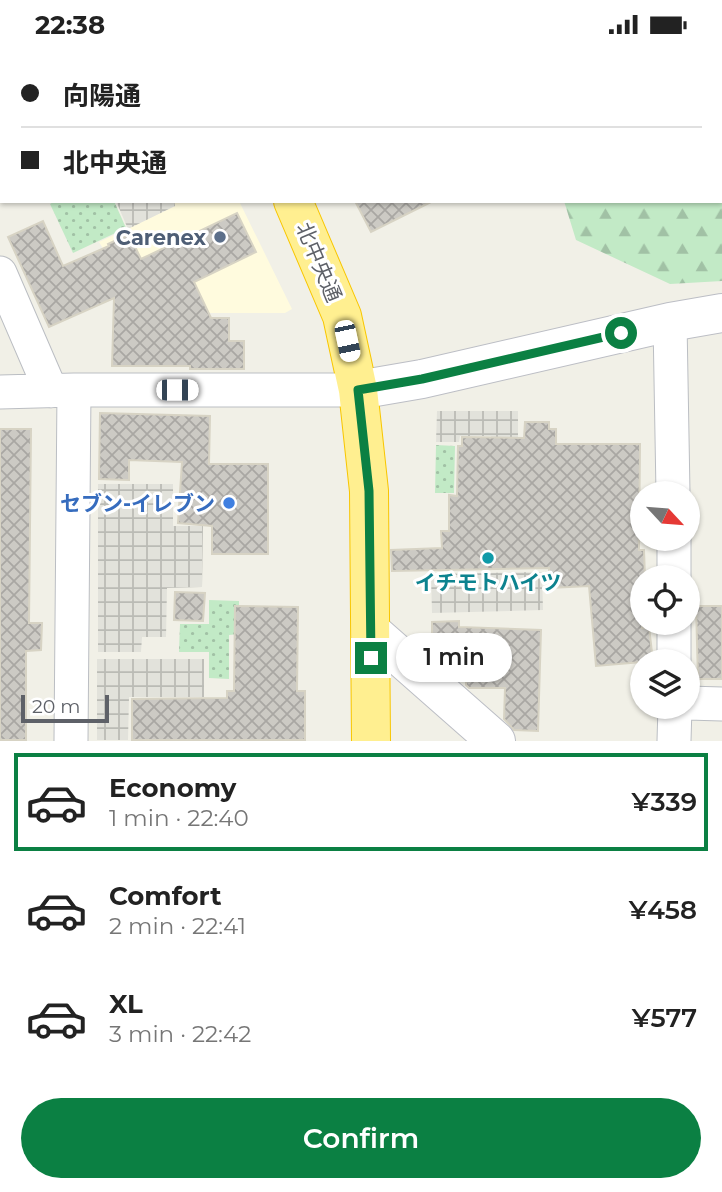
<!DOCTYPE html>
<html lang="en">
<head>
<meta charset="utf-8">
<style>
  body { margin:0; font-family:Montserrat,"Noto Sans JP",sans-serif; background:#f6f6f6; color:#222; height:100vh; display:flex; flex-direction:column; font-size:26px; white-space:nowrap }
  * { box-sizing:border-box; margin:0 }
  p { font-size:23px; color:#767676 }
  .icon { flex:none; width:38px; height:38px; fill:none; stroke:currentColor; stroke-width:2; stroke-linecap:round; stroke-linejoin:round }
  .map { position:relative; height:692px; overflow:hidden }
  .panel { display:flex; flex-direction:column; background:#fff; flex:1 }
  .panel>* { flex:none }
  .guide { position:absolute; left:0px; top:0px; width:723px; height:154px; box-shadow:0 2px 5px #0004; display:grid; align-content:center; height:154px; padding:0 21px; background:#fff }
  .needle { width:46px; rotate:116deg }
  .fabs { position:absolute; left:630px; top:432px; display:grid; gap:14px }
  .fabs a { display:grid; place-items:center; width:70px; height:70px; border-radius:50%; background:#fff; box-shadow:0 2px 5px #0004; font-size:35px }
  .scale { position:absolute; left:21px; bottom:18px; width:88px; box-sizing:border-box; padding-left:7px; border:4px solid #5e6168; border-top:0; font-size:19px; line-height:24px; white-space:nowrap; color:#5e6168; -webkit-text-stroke:5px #fff; paint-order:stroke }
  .end { position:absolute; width:32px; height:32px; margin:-16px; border:9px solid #0b8043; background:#fff; box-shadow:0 0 0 4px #fff }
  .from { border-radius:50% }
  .bubble { position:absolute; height:49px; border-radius:24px; background:#fff; box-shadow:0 2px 5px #0004; font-size:23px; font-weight:600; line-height:49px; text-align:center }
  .car { position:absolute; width:21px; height:42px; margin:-21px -10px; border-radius:9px; box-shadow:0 0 5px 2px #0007; background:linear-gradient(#fff 24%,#345 0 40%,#fff 0 76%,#345 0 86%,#fff 0) }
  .guide b { display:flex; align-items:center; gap:24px; height:66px; font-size:26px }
  .guide b+b { border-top:2px solid #e0e0e0 }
  .guide i { width:18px; height:18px; background:#222 }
  ul { padding:12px 0 0; list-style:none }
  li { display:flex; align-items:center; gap:21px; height:98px; margin:0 14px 10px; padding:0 7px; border:4px solid transparent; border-radius:0px }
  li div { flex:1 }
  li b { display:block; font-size:26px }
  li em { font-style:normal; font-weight:600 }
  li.selected { border-color:#0b8043 }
  li>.icon { width:63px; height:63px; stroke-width:1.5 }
  .action { display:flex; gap:14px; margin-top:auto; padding:14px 21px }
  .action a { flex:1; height:80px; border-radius:42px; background:#0b8043; color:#fff; font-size:28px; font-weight:600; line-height:80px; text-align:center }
  .status { display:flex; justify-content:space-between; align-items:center; height:49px; padding:0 35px; background:#fff; direction:ltr }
  .status svg { height:19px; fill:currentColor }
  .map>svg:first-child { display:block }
  .commercial { fill:#fffbde }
  .industrial { fill:url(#industrial-grid) }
  .grass { fill:url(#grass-dots) }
  .forest { fill:url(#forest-firs) }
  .building { fill:url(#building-cross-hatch); stroke:#d7d3c4; stroke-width:2 }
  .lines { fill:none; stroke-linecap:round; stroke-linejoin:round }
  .street-casing { stroke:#bbbec3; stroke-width:35 }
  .secondary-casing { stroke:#bcbec5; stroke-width:40 }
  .highway-casing { stroke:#f8c600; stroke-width:40 }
  .street { stroke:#fff; stroke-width:33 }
  .secondary { stroke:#fff; stroke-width:38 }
  .highway { stroke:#ffef90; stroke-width:38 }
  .route { stroke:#0b8043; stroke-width:9 }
  .service-dot { fill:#5c6f8a; stroke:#fff; stroke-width:2.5 }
  .shop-dot { fill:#3f7fe0; stroke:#fff; stroke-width:2.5 }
  .culture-dot { fill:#0f9aa8; stroke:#fff; stroke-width:2.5 }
  .labels { text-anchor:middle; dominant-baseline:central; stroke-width:6; stroke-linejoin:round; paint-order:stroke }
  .service-label { font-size:21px; font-weight:bold; fill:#4e5e75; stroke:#fff; text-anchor:end }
  .street-label { font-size:21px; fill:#5e6168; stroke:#fff }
  .shop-label { font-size:21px; font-weight:bold; fill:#366cbe; stroke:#fff; text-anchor:end }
  .culture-label { font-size:21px; font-weight:bold; fill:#0d838f; stroke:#fff }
</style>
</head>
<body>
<div class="status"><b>22:38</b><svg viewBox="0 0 49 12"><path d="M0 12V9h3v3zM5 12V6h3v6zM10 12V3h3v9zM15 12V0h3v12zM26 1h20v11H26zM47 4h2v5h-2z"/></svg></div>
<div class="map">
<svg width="722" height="692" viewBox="0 0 722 692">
  <defs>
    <pattern id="industrial-grid" width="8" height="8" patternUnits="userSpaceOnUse" patternTransform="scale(1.75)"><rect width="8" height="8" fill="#e2e2db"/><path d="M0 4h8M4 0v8" fill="none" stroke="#babbb5"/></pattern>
    <pattern id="grass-dots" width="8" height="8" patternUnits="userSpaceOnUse" patternTransform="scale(1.75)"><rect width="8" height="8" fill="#c2eac6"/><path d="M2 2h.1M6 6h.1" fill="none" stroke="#a1c1a5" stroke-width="1.8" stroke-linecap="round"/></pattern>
    <pattern id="forest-firs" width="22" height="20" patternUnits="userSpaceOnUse" patternTransform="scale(1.75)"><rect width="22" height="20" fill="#c2eac6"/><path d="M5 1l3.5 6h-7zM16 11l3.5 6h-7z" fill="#a1c1a5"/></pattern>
    <pattern id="building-cross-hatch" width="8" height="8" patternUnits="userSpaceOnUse" patternTransform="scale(1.75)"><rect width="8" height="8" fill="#cccac4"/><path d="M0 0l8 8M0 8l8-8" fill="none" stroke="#a9a7a3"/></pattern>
  </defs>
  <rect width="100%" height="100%" fill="#f1f0e7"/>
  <path class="commercial" d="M174,152H239L292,260L285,264H142L99,193L175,157Z"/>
  <path class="industrial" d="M116,152H174L175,157L128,180Z
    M437,362H518V408L491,400V387H460L459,393H436Z
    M98,435H173V477H203L202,538L167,539L166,588H142L141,603H98Z
    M542,523L543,561L432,564L431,525Z
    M97,610H204V648H129L128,691H97Z"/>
  <path class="grass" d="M55,152H114L126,179L73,204L50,155Z
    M436,396L455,397L454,444H435Z
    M209,551L239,552V585L229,586V630L209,629V603H179L180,575H209Z"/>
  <path class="forest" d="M585,0H722V232L670,235L576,191L564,152H721V2H584Z"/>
  <path class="building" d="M355,152H433L371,183Z
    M237,164L256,203L194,233L211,269H229V292H244V320H190V317H112L114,249L49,278L8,188L43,172L63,217L109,197L108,195L129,185L141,210Z
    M100,364L210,367L209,415H268V505H212V477L178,474L182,413L129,411V431L99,430Z
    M525,373H549V380H556V395H640L639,501H644L645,528H642V579L649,578L653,612L596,617L589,537L550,539L549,519L392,522L391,501L442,499L441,482H449V446L457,447L458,397H462V388L524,389Z
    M0,380H31L29,574H42L41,601L26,602V691H0Z
    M175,543L205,544L203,572L174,571Z
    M235,557L298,558L297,642H305V691H132V650L227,649V642H234Z
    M696,557H722V630H698Z
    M459,572V578L541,581L538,682L514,681L504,670L505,639H469L466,636V617L445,618L432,607V573Z"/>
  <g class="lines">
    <g class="street-casing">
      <path id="street" d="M195,2L199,0
        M0,87L2,86
        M0,224L51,342
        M670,273L673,444
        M0,343L74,341H358
        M674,490V528
        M674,574V612
        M688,654L722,655
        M71,692L74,341
        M674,692L675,658"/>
    </g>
    <g class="secondary-casing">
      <path id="secondary" d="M358,341L422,330L670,273L722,264
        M371,582L496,692"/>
    </g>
    <g class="highway-casing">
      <path id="highway" d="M230,0L231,2
        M293,152L342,267L358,341L369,442L371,692"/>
    </g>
    <use href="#street" class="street"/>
    <use href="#secondary" class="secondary"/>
    <use href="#highway" class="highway"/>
  </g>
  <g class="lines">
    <path class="route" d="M371,609L369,442L358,341L422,330L621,284"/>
  </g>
  <circle class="service-dot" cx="220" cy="188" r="7"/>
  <circle class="shop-dot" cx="229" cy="454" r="7"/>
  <circle class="culture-dot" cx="488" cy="509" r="7"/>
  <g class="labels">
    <g class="service-label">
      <text x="206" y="188">Carenex</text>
    </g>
    <g class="street-label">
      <text transform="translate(319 213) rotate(67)">北中央通</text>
    </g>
    <g class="shop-label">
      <text x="215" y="454">セブン-イレブン</text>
    </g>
    <g class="culture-label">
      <text x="488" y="533">イチモトハイツ</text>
    </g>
  </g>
</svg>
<div class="fabs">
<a><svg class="needle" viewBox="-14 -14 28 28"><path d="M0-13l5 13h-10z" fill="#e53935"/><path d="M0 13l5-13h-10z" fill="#767676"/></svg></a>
<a><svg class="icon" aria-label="locate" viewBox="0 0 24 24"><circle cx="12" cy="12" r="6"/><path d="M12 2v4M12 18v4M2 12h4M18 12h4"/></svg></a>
<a><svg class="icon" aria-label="layers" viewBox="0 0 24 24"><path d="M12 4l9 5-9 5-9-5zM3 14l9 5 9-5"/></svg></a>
</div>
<div class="scale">20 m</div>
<i class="end from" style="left:621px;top:284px"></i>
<i class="end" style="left:371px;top:609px"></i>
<div class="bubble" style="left:396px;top:584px;width:116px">1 min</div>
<i class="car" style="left:347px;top:292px;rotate:168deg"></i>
<i class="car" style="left:177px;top:341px;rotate:90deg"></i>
<div class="guide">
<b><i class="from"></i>向陽通</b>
<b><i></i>北中央通</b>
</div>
</div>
<section class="panel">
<ul>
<li class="selected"><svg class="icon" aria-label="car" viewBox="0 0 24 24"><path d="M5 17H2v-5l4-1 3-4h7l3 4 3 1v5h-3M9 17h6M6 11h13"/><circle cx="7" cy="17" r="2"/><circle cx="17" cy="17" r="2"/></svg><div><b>Economy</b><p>1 min · 22:40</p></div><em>¥339</em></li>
<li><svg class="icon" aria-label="car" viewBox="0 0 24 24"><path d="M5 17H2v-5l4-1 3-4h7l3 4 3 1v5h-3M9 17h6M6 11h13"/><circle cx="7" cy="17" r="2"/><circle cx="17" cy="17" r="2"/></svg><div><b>Comfort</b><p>2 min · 22:41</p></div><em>¥458</em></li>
<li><svg class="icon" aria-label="car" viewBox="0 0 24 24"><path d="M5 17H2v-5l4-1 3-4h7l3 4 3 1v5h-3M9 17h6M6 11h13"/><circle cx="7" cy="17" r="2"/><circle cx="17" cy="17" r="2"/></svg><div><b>XL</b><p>3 min · 22:42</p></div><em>¥577</em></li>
</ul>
<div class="action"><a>Confirm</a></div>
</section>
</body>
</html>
